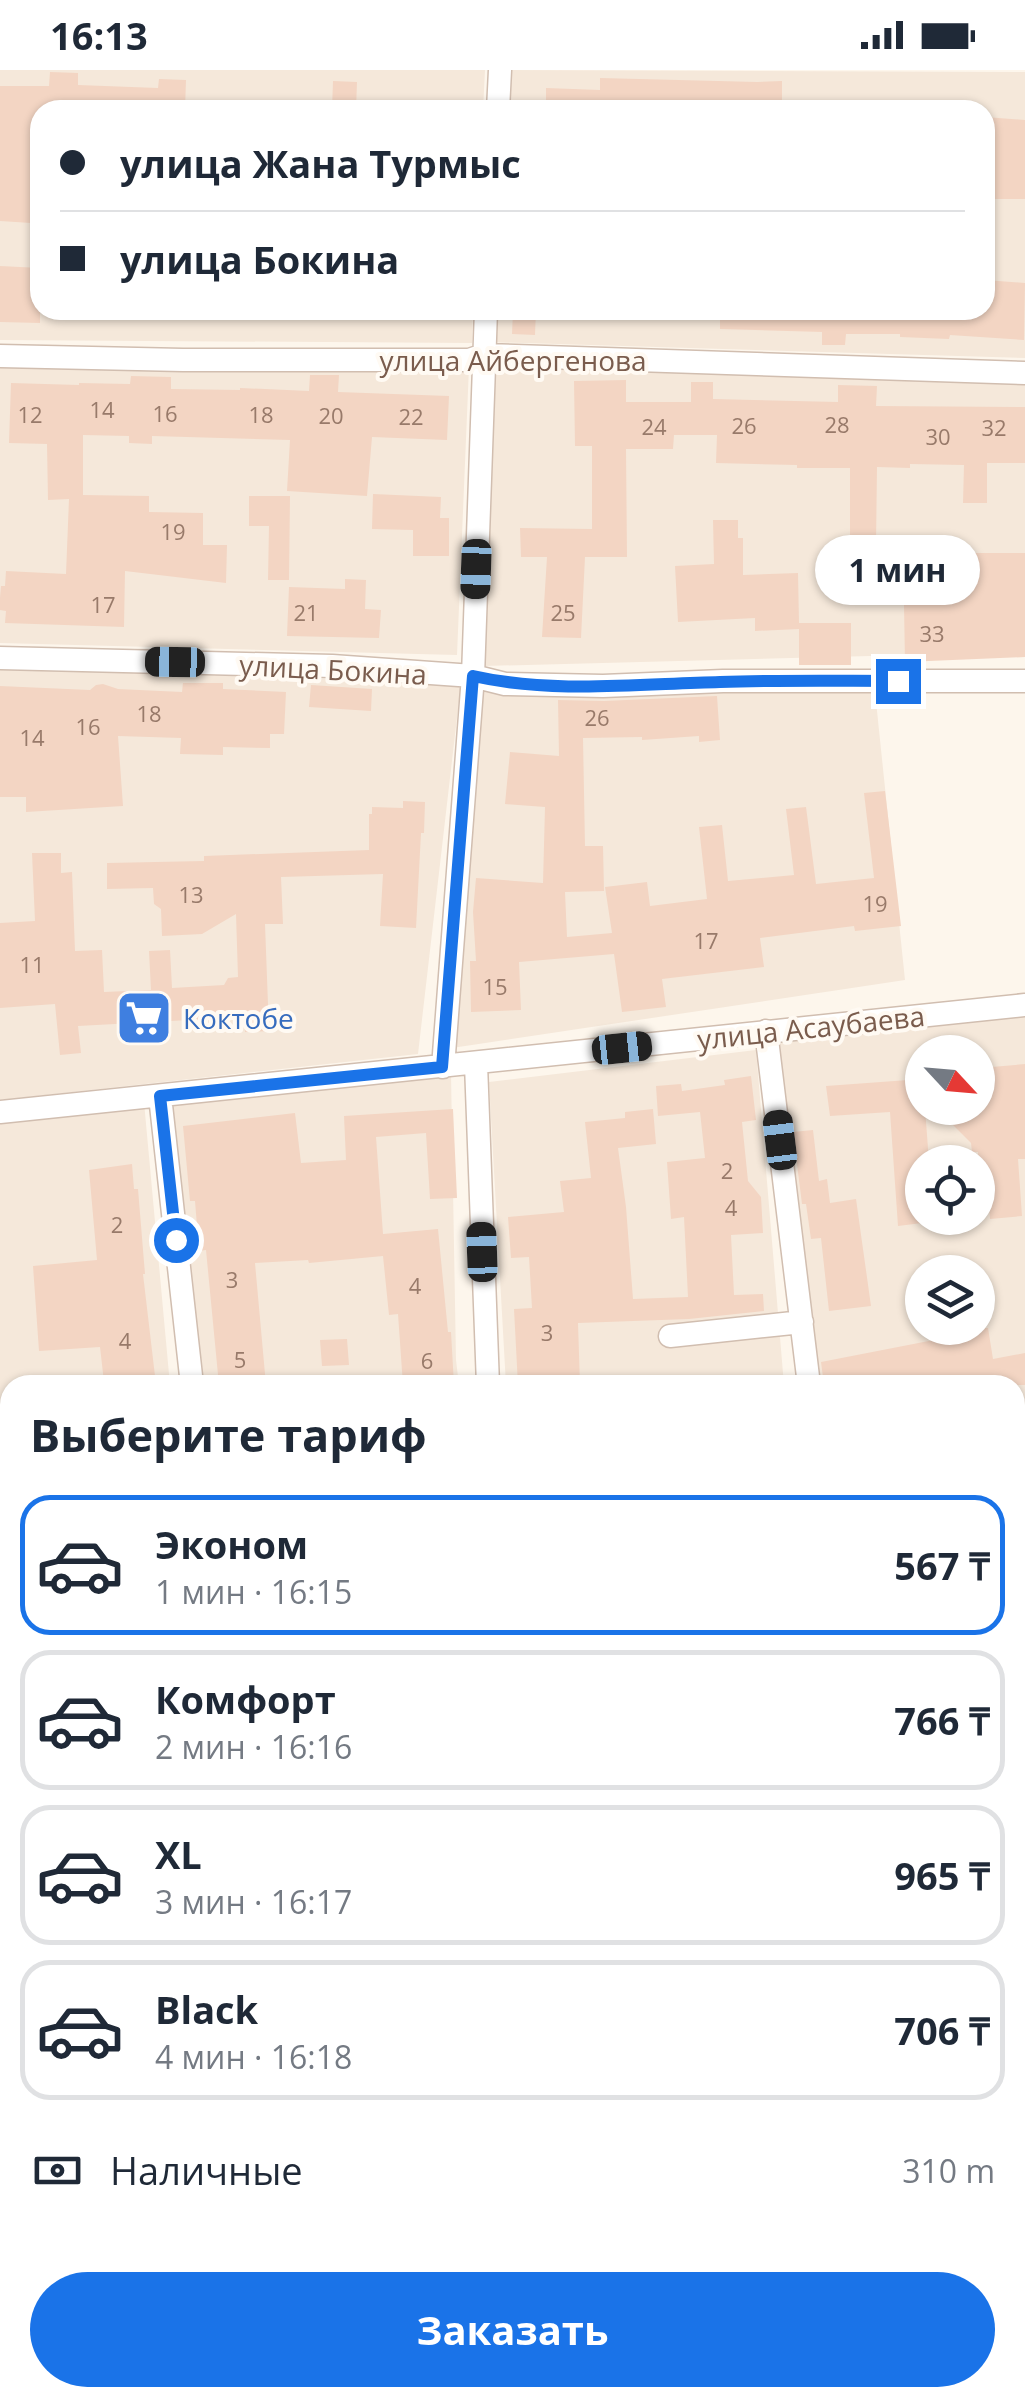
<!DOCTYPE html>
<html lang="ru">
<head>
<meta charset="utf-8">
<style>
  body { margin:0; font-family:"Open Sans",sans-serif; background:#f2f2f3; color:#1f2937; height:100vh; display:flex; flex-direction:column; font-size:38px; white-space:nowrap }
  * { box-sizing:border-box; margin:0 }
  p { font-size:32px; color:#747a83 }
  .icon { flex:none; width:55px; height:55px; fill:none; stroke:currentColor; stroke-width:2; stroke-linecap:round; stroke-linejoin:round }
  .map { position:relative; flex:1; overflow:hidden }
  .side { position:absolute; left:0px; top:1305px; width:1025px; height:1032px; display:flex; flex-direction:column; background:#fff; border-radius:30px 30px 0 0; box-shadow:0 2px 8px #0004 }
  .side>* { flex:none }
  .banner { position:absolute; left:30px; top:30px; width:965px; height:220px; border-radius:30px; box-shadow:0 2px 8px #0004; display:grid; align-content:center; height:220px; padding:0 30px; background:#fff }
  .needle { width:65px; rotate:116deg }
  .fabs { position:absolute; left:905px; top:965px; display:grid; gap:20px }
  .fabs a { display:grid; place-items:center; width:90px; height:90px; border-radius:50%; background:#fff; box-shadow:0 2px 8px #0004; font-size:50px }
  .end { position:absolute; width:45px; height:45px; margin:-22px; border:12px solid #1a73e8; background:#fff; box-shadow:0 0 0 5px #fff }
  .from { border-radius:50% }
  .bubble { position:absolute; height:70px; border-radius:35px; background:#fff; box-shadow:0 2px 8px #0004; font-size:32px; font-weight:700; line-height:70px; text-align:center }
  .car { position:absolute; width:30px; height:60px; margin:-30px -15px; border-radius:12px; box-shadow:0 0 8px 2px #0007; background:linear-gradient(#222 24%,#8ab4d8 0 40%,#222 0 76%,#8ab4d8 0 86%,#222 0) }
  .banner b { display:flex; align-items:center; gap:35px; height:95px; font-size:38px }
  .banner b+b { border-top:2px solid #e0e1e3 }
  .banner i { width:25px; height:25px; background:#1f2937 }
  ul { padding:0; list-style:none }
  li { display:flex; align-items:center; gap:30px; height:140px; margin:0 20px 15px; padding:0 10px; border:5px solid #e0e1e3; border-radius:30px }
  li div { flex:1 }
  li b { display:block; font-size:38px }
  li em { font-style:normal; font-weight:700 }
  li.selected { border-color:#1a73e8 }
  li>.icon { width:90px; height:90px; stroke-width:1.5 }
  h2 { padding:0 30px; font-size:45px; line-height:120px }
  .pay { display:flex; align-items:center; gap:25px; height:110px; padding:0 30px; font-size:38px }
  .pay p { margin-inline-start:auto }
  .cta { display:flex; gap:20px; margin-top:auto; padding:20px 30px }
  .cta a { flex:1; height:115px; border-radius:60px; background:#1a73e8; color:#fff; font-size:40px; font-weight:700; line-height:115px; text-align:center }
  .status { display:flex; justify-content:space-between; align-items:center; height:70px; padding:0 50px; background:#fff; direction:ltr }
  .status svg { height:28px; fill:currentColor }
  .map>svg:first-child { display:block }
  .residential { fill:#f5e8da; fill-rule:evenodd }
  .building { fill:#f3d5c3 }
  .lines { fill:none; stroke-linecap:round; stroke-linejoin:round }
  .street-casing { stroke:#d1beb0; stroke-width:25 }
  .street { stroke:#fff; stroke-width:22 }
  .route { stroke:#1a73e8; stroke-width:12 }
  .labels { text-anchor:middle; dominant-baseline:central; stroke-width:8; stroke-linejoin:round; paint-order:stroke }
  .number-label { font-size:22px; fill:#987a6a }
  .street-label { font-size:28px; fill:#7a5c4d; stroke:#fffaf3 }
  .shop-label { font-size:28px; fill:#366cbe; stroke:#fffaf3; text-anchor:start }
</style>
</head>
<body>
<div class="status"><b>16:13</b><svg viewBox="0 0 49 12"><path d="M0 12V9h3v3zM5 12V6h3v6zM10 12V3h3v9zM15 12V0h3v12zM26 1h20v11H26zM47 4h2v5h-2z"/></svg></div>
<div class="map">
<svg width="1025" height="2337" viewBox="0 0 1025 2337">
  <rect width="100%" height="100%" fill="#fdf6ec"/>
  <path class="residential" d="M0,0H485L483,40H40V240H473L472,273L0,270Z
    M506,0L1025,2V288L488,272L490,240H985V40H503Z
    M494,295L1025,309V582L484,596Z
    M0,296L469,297L457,585L0,573Z
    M0,599L461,613L418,984L0,1030Z
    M480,611L874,612L905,910L432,981Z
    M1025,940V2337H896V2328H1015V1315H807L777,969ZM922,982H978V1038H922ZM922,1092H978V1148H922ZM922,1202H978V1258H922Z
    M756,980L784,1315H506L489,1012Z
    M451,1004L456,1290L459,1315H196L167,1034Z
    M144,1032L170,1315H10V2328H264V2337H0V1047Z
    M300,2328H567L568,2337H301Z
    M597,2328H871L872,2337H598Z"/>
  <path class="building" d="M50,2L78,3V15L158,18L159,9L186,10L185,40H40V65H31V153L0,151V16H49Z
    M600,8L757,12L782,11V40H546V18L600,20Z
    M333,11L357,12L356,40H332Z
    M985,47L1025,50V129H985Z
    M0,196L40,198V253L0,252Z
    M985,210L1025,213L1024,270L950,265L949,269L900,267V264H846L845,275H822V262L720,259V240H985Z
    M513,240H536L535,265L512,264Z
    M310,305H339L338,322L449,326L447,370L372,367L367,426L287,421L290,370L152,366V374L129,373V366L83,365V425L149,426V442L203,443V475H227L226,513L125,501L124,557L5,553L6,541L0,540V528L1,516H5L6,501L66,504L69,429L48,430L47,374L9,373L11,313L79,315V313L130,314L131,306L171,307V319L240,320V318L309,321Z
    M626,310V332H691V312H713V329L838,332V315L877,316L876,336L1025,337V393H987V433H963L964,395L910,394V398L877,397L876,475L850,474V398H797V395L716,393L717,365H674L673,379H626L627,487H585L581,568L542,567L547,487H521L520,458L592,459V376H575L574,311Z
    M373,424L441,427L440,448H449V486H413V460L372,459Z
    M249,426H290L289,510H268L269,456H249Z
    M713,450H738V468H743V505L798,503L799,553H851V595H799V559L755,561V548L678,552L675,496L714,494Z
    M963,483H1025V587L905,592L904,535H938V493H963Z
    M345,509L366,510L365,539L381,540L379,568L287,566L289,517L345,519Z
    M183,613H223V619L286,622L284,664H270V678L223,677V685L180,684L181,668L118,666L123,736L26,742V727H0V616L90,620L96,615L103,614L118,619L182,622Z
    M311,615L372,619L371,641L309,637Z
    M717,626L720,670L699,672V666L642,670V667L583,668L585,776H603L604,821L565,822L567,867L612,863L605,817L647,812L650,836L707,829L699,757L722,755L728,811L794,805L786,739L806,737L816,814L874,808L864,723L885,721L901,856L855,861L854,856L760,868L764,897L662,909L666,937L622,942L614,884L519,892L521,940L471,942L470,891H476L473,842L476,808L543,813L545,737L505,734L510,682L559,686L558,630L604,631Z
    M403,731L425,732L424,763H421L416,858L380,856L383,804L281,807L283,854H265L269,961L245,962L244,947L78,956L81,983L60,985L55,934L0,938V853L35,851L32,783H61V803L72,802L75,881L102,880L104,922L151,920L149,881L170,880L172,918L224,915L228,908L238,907L236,844L202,864L162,866L161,839L154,834L153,818L107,819V793L204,791V786L369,780V744H372V737L403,738Z
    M1025,994V1089H1018L1022,1146L990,1149L989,1136L978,1137V1082H972L971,1073L936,1038H978V1005L993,1004L992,997Z
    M751,1006L756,1050L742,1052L748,1111L761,1127L763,1163L731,1165L734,1225L763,1224L764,1241L689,1249L578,1253L580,1315H518L514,1239L532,1238L529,1187L511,1188L508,1147L564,1142L560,1111L591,1108L585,1052L625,1048V1042L653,1039L656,1074L618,1078L626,1137L633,1229L688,1227L684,1147L671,1149L667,1092L705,1088L700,1042L658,1046L656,1016L681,1014L682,1021L725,1015L724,1010Z
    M922,1009V1038H925L929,1092H922V1153L898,1156L890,1042L830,1046L826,1016Z
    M453,1039L457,1128L430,1129L426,1063L376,1067L383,1164L438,1159L448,1262H451L454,1315H403L398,1244L389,1245L383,1186L309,1193L308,1190L255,1193L266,1315H219L206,1180L199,1181L195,1131H190L183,1056L295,1043L301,1093L346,1090L344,1046Z
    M813,1060L819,1111L827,1109L830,1133L856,1129L871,1236L829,1241L821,1168L811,1169L806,1134H802L793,1062Z
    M132,1094L134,1119H138L145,1204H143L155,1306L104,1312L100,1277L39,1281L33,1196L97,1190L89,1100Z
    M937,1258H988L993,1289L1025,1283V1315H824L821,1292L939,1269Z
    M347,1269L349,1295L322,1296L320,1270Z"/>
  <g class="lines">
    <g class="street-casing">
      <path id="street" d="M498,40L500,0
        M0,286L183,290H469L484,285L1025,303
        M0,588L332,596L473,606L505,614L603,616L723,611H1025
        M766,961L809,1315
        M476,994L488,1315
        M443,997L473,606L486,240
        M160,1026L192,1315
        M0,1042L1025,935
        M670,1266L802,1252
        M289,2328L290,2337
        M590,2328L591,2337
        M891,2328L892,2337"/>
    </g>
    <use href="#street" class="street"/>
  </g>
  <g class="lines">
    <path class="route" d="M176,1170L160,1026L442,997L473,606C553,624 638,614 720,612C779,610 838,611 898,611"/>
  </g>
  <defs>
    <g id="supermarket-square" transform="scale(2.875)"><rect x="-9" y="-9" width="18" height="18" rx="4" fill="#3f7fe0" stroke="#fffaf3"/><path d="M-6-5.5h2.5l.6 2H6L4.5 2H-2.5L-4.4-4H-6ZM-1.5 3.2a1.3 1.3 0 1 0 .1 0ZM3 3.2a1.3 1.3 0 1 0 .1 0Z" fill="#fff"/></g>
  </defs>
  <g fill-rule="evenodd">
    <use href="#supermarket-square" x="144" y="948"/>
  </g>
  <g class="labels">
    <g class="number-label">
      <text x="102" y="339">14</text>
      <text x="165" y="343">16</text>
      <text x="30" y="344">12</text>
      <text x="261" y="344">18</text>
      <text x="331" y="345">20</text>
      <text x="411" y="346">22</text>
      <text x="837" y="354">28</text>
      <text x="744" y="355">26</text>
      <text x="654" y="356">24</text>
      <text x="994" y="357">32</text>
      <text x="938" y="366">30</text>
      <text x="173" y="461">19</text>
      <text x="103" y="534">17</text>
      <text x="306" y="542">21</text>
      <text x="563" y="542">25</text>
      <text x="932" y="563">33</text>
      <text x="149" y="643">18</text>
      <text x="597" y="647">26</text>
      <text x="88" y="656">16</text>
      <text x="32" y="667">14</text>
      <text x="191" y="824">13</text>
      <text x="875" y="833">19</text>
      <text x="706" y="870">17</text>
      <text x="32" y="894">11</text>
      <text x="495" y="916">15</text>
      <text x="727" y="1100">2</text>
      <text x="731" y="1137">4</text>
      <text x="117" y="1154">2</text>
      <text x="232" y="1209">3</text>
      <text x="415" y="1215">4</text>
      <text x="547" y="1262">3</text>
      <text x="125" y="1270">4</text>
      <text x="240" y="1289">5</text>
      <text x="427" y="1290">6</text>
    </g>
    <g class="street-label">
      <text x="513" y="290">улица Айбергенова</text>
      <text transform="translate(333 599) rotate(3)">улица Бокина</text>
      <text transform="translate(811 957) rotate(-6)">улица Асаубаева</text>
    </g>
    <g class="shop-label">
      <text x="183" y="948">Коктобе</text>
    </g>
  </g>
</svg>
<div class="fabs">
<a><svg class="needle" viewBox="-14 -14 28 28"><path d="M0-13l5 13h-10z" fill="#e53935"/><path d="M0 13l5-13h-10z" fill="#747a83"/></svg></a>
<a><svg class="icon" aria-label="locate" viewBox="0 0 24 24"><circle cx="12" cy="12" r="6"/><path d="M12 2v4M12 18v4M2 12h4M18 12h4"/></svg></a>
<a><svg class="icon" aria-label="layers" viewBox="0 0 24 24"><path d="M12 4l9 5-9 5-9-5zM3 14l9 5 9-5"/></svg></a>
</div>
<i class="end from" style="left:176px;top:1170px"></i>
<i class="end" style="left:898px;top:611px"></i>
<div class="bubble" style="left:815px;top:465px;width:165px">1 мин</div>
<i class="car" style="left:476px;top:499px;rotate:182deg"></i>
<i class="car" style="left:175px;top:592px;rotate:271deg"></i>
<i class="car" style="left:622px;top:978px;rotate:84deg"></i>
<i class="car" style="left:780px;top:1070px;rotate:353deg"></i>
<i class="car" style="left:482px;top:1182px;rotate:358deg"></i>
<div class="banner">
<b><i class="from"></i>улица Жана Турмыс</b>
<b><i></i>улица Бокина</b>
</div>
<section class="side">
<h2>Выберите тариф</h2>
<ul>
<li class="selected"><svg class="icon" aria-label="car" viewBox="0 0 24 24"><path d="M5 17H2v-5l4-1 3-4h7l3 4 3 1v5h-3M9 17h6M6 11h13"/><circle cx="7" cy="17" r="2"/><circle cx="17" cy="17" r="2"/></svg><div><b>Эконом</b><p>1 мин · 16:15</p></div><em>567 ₸</em></li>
<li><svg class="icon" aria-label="car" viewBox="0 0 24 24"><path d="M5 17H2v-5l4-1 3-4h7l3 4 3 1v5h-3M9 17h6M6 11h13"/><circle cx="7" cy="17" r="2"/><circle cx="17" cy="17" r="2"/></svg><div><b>Комфорт</b><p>2 мин · 16:16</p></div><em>766 ₸</em></li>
<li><svg class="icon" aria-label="car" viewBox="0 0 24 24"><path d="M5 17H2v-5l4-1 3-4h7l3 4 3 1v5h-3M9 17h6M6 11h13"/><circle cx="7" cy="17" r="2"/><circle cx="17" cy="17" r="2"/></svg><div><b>XL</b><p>3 мин · 16:17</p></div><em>965 ₸</em></li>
<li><svg class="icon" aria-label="car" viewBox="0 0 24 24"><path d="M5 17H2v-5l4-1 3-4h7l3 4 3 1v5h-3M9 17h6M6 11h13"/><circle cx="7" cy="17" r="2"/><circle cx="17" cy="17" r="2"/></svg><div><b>Black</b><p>4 мин · 16:18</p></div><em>706 ₸</em></li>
</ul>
<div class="pay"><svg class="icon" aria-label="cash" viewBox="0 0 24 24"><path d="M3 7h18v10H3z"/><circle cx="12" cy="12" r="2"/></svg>Наличные<p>310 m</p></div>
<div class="cta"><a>Заказать</a></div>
</section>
</div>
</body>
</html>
